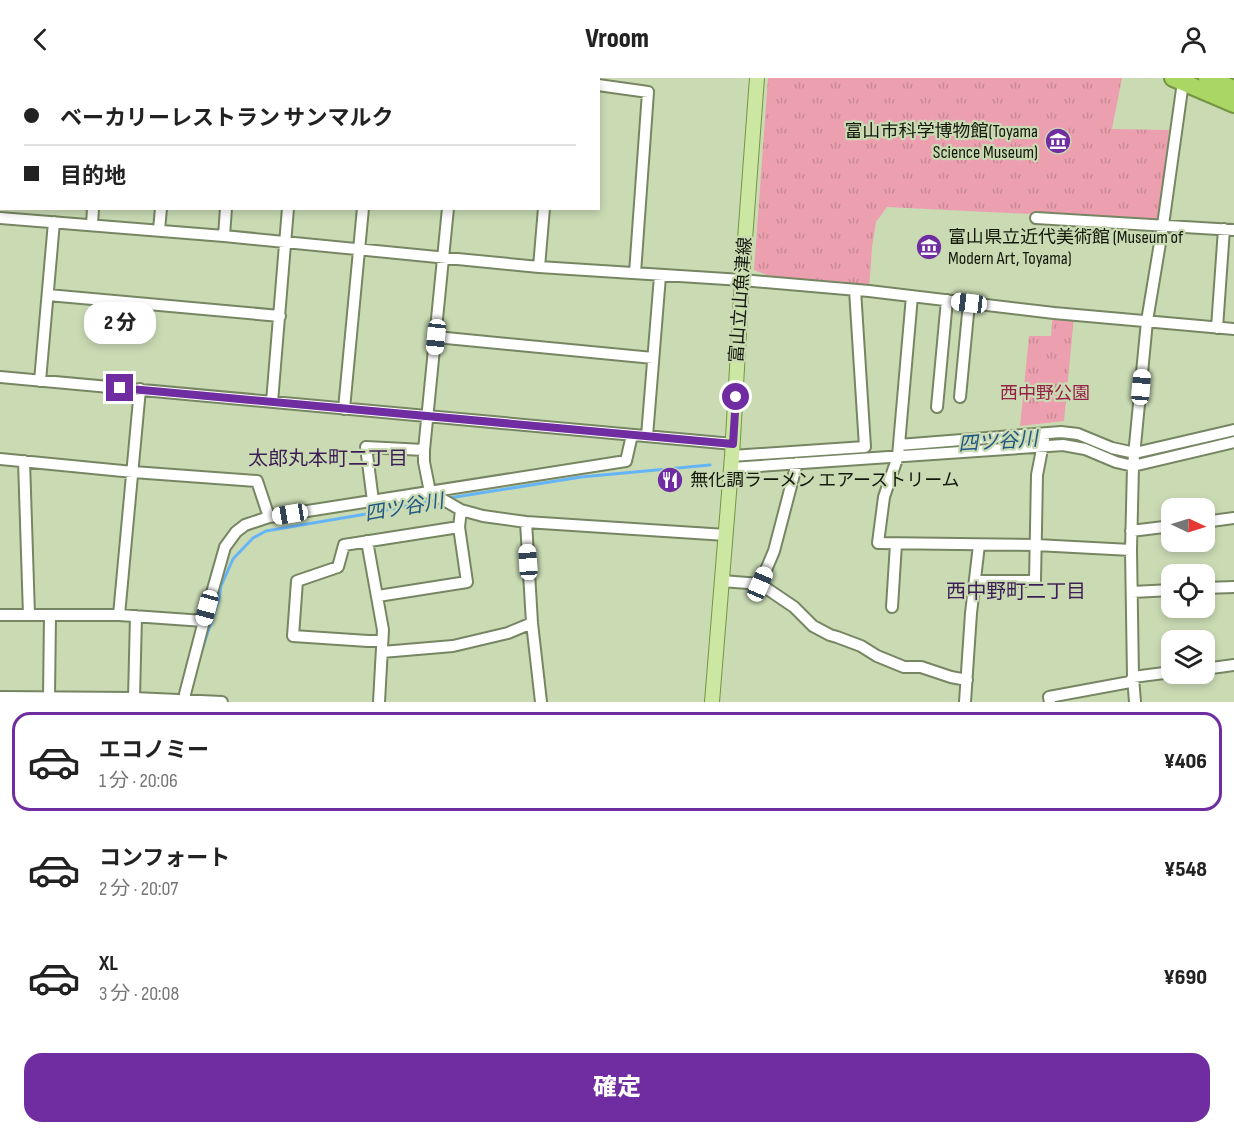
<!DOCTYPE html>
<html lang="ja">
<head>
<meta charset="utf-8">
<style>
  body { margin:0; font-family:"Sofia Sans Condensed","Noto Sans JP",sans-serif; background:#f2f2f2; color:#222; height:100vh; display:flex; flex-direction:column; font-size:22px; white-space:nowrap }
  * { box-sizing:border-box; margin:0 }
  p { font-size:20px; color:#767676 }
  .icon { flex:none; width:33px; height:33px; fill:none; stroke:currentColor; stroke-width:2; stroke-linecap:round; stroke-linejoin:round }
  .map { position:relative; height:624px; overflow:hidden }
  .details { display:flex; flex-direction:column; background:#fff; flex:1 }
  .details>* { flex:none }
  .guide { position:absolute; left:0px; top:0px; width:600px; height:132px; box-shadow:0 3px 9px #0003; display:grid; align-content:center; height:132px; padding:0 24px; background:#fff }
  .needle { width:39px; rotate:94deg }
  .tools { position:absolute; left:1161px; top:420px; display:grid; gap:12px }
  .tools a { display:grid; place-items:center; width:54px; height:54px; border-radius:12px; background:#fff; box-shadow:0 3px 9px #0003; font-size:30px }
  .end { position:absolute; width:27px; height:27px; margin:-14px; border:8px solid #702da1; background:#fff; box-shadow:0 0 0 3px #fff }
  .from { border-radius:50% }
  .bubble { position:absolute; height:42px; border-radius:18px; background:#fff; box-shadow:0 3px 9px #0003; font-size:20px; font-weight:800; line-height:42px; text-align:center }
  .car { position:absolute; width:18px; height:36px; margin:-18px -9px; border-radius:8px; box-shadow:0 0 4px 2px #0007; background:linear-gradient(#fff 24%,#345 0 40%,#fff 0 76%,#345 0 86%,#fff 0) }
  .guide b { display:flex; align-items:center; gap:21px; height:57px; font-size:22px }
  .guide b+b { border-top:2px solid #e0e0e0 }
  .guide i { width:15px; height:15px; background:#222 }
  ul { padding:10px 0 0; list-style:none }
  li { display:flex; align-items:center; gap:18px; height:99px; margin:0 12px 9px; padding:0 12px; border:3px solid transparent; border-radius:18px }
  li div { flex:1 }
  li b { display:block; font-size:22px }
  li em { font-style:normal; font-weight:800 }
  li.on { border-color:#702da1 }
  li>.icon { width:54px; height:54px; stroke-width:1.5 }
  .button { display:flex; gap:12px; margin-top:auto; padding:12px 24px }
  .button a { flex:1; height:69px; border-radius:18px; background:#702da1; color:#fff; font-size:24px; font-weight:800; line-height:69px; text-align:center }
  header { display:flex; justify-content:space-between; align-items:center; height:78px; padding:0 24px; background:#fff; font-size:27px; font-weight:800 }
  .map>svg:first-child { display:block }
  .park { fill:url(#park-tufts) }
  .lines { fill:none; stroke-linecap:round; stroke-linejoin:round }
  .stream { stroke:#66b4f8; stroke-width:3 }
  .river { stroke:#66b4f8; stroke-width:18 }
  .minor-casing { stroke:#768662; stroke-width:14 }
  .major-casing { stroke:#759444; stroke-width:16 }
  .highway-casing { stroke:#759444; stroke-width:20 }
  .minor { stroke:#fff; stroke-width:10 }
  .major { stroke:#cce7a1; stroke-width:14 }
  .highway { stroke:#aad763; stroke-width:16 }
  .route { stroke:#702da1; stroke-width:8 }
  .labels { text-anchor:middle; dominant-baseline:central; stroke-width:4.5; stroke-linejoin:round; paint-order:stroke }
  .poi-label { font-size:18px; fill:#13180b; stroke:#cadbb4; text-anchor:start }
  .street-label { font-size:18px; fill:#13180b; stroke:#cadbb4 }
  .park-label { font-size:18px; fill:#972047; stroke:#cadbb4 }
  .water-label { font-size:20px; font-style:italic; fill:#205783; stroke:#cadbb4 }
  .neighbourhood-label { font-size:20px; fill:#3c1d55; stroke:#cadbb4 }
</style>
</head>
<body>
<header><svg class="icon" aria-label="back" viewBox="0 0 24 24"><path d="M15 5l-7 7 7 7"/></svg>Vroom<svg class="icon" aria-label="person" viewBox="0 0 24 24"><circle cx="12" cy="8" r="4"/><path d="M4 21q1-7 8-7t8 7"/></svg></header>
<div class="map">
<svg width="1234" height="624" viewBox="0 0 1234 624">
  <defs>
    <pattern id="park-tufts" width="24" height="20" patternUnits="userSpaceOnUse" patternTransform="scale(1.5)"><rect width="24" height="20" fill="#eca0af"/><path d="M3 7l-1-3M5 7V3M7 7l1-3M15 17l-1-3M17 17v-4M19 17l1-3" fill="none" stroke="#ca8995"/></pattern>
  </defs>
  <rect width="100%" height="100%" fill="#cadbb4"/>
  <path class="park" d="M768,0H1122L1112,51L1169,52L1159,139L1154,142L887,129L876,144L872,169L869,213L794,207L754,192Z
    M1053,235L1074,239L1064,343L1020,348L1029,258H1051Z"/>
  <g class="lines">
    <path class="stream" d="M449,420L581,399L710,387
      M199,581L219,520L221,508L233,481L253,460L266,453L366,436L437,422"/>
    <path class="river" d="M922,372L1059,360L1079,362L1110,376L1119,380L1131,381L1153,377L1234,358
      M756,383L859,376"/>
    <g class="minor-casing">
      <path id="minor" d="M540,0L551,2
        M38,2V0
        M106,2V0
        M173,2V0
        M239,2V0
        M299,2V0
        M376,2V0
        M459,2V0
        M598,7L648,14L635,195
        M448,130L424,372V384L430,414L461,432L483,438L526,444L726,457
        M0,140L224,158L539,189L742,202L869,213L1054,235L1234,251
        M1036,140L1234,152
        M92,147L93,130
        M159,152L161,130
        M224,158L226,130
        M539,189L544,130
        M48,217L280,238
        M912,218L898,378L884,419L878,465L1036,467L1131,472
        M1217,250L1224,151
        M436,259L653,280
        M0,299L733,366
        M40,303L54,144
        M960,319L969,225
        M272,324L288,130
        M937,329L947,222
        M344,331L363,130
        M647,358L660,198
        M899,367L1061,354L1078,356L1112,370L1135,375L1234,352
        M732,378L865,369L855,212
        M0,381L133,394L257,403L269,439
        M24,383L29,537
        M731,390L1063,367L1085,371L1116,384L1133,388L1234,364
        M373,423L366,369L424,372
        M526,444L532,545L541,624
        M1204,444L1234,440
        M1131,453L1172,448
        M367,463L383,552L379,624
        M722,503L760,506L794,529L813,548L830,557L837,559L861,568L877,578L904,589H921L951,599L967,602
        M975,503H1035L1037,397L1044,361
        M760,506L774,473L797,385
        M1204,510L1234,509
        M1132,514L1172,512
        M378,518L467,504L459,449L461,432
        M892,529L896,466
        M0,537H119L204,543
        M119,537L140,311
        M382,563H368L293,558L297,503L338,489L344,467L459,449
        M382,574L453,568L508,555L532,545
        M1204,591L1234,587
        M0,619L134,620L222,624
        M49,619L50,537
        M134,620L136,538
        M185,624V616L204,543L225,469L236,454L245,447L269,439L626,383L632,357
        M965,624L971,535L979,467
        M1050,624L1049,619L1130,604L1133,599L1172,594
        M1135,624L1133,599L1131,472L1133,388L1147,243L1163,147L1183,4"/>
    </g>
    <g class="major-casing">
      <path id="major" d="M712,624L732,378L742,202L757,0"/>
    </g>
    <g class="highway-casing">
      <path id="highway" d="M1173,0L1234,26
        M1207,0L1234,11"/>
    </g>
    <use href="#minor" class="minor"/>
    <use href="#major" class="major"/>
    <use href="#highway" class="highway"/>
  </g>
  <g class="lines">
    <path class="route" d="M120,310L733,366L736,319"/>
  </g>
  <defs>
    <g id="museum-disc" transform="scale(1.35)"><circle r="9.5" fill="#702da1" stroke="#cadbb4"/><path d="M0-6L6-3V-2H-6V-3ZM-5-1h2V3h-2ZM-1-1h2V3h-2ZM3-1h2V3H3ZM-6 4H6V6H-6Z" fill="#fff"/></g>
    <g id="restaurant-disc" transform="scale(1.35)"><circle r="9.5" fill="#702da1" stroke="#cadbb4"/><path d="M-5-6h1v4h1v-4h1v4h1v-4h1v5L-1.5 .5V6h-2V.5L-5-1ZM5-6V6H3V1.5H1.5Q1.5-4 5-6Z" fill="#fff"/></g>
  </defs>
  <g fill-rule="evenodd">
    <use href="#museum-disc" x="1058" y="63"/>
    <use href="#museum-disc" x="929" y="169"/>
    <use href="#restaurant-disc" x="670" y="402"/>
  </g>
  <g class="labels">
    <g class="poi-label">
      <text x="1038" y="53" text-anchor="end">富山市科学博物館(Toyama<tspan x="1038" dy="21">Science Museum)</tspan></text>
      <text x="948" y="159">富山県立近代美術館 (Museum of<tspan x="948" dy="21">Modern Art, Toyama)</tspan></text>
      <text x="690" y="402">無化調ラーメン エアーストリーム</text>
    </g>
    <g class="street-label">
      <text transform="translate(741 222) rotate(-86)">富山立山魚津線</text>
    </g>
    <g class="park-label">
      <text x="1045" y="315">西中野公園</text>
    </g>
    <g class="water-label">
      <text transform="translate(998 364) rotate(-4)">四ツ谷川</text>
      <text transform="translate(404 430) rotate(-10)">四ツ谷川</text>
    </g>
    <g class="neighbourhood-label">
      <text x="328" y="381">太郎丸本町二丁目</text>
      <text x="1016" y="514">西中野町二丁目</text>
    </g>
  </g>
</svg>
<div class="tools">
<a><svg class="needle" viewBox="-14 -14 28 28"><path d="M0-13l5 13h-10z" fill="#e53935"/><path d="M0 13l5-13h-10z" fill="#767676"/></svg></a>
<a><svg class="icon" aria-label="locate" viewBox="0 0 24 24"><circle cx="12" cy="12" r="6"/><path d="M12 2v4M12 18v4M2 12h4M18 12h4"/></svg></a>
<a><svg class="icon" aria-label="layers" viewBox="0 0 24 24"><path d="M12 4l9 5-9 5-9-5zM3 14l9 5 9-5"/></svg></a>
</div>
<i class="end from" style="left:736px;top:319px"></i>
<i class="end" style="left:120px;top:310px"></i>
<div class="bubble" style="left:84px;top:224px;width:72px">2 分</div>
<i class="car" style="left:969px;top:225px;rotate:277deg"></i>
<i class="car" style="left:436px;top:259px;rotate:186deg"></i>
<i class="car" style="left:1141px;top:309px;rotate:5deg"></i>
<i class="car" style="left:290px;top:436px;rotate:261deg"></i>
<i class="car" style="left:528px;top:484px;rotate:356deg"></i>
<i class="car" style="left:760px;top:506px;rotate:23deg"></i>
<i class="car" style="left:207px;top:530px;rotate:195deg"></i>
<div class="guide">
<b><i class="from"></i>ベーカリーレストラン サンマルク</b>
<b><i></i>目的地</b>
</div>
</div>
<section class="details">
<ul>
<li class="on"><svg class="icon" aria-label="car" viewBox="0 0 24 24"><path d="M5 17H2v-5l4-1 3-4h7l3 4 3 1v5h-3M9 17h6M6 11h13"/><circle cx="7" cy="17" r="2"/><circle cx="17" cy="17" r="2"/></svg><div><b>エコノミー</b><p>1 分 · 20:06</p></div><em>¥406</em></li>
<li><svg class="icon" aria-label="car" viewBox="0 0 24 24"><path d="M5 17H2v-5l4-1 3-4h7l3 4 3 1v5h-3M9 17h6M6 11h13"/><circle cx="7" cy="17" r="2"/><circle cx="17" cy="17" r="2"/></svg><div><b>コンフォート</b><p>2 分 · 20:07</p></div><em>¥548</em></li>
<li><svg class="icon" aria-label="car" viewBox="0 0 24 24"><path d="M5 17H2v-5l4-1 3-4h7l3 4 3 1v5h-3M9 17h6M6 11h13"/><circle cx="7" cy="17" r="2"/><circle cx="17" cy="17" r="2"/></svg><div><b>XL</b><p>3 分 · 20:08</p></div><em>¥690</em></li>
</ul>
<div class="button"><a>確定</a></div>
</section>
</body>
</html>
